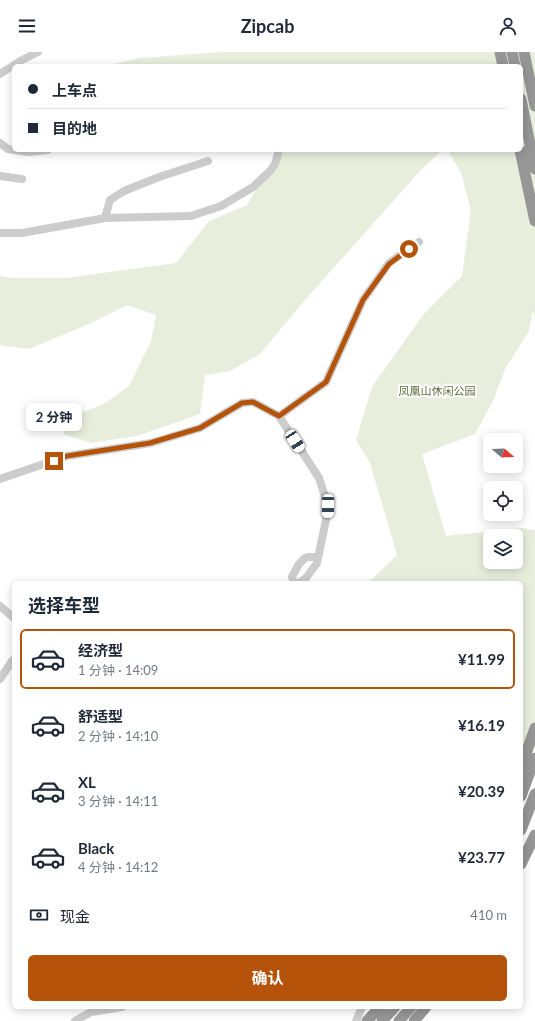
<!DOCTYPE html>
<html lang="zh">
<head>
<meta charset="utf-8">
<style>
  body { margin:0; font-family:Lato,"Noto Sans SC",sans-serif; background:#f2f2f3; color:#1f2937; height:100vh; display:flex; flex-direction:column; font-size:15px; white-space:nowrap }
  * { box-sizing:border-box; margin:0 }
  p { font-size:13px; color:#747a83 }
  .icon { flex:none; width:22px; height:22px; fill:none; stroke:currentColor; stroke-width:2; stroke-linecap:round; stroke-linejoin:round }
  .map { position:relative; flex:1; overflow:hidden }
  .panel { position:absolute; left:12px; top:529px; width:511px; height:428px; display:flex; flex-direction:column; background:#fff; border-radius:6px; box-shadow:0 2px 10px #0003 }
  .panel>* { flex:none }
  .top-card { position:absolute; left:12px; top:12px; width:511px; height:88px; border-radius:6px; box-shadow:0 2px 10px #0003; display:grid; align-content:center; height:88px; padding:0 16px; background:#fff }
  .needle { width:26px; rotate:109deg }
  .tools { position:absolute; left:483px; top:381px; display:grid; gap:8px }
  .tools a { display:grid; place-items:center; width:40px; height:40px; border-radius:6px; background:#fff; box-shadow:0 2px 10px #0003; font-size:20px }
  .end { position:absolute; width:18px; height:18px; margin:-9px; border:5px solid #b45309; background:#fff; box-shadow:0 0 0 2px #fff }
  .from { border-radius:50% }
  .bubble { position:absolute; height:28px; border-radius:6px; background:#fff; box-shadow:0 2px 10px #0003; font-size:13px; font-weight:700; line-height:28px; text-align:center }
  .car { position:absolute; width:12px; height:24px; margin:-12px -6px; border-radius:5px; box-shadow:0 0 3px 1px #0007; background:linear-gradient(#fff 24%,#345 0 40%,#fff 0 76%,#345 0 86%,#fff 0) }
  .top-card b { display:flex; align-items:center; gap:14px; height:38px; font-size:15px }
  .top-card b+b { border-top:1px solid #e0e1e3 }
  .top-card i { width:10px; height:10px; background:#1f2937 }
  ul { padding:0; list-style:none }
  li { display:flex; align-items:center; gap:12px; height:60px; margin:0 8px 6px; padding:0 8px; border:2px solid transparent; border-radius:6px }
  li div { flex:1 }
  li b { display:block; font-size:15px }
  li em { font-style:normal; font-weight:700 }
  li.on { border-color:#b45309 }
  li>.icon { width:36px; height:36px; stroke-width:1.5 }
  h2 { padding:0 16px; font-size:18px; line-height:48px }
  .pay { display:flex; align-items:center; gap:10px; height:44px; padding:0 16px; font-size:15px }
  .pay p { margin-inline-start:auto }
  .primary-button { display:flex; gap:8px; margin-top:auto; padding:8px 16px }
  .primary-button a { flex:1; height:46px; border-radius:6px; background:#b45309; color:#fff; font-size:16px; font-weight:700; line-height:46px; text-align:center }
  header { display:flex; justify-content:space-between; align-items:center; height:52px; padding:0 16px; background:#fff; font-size:18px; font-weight:700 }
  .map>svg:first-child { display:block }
  .green { fill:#e8eedc; fill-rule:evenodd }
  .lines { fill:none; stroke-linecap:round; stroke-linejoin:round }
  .minor { stroke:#ccc; stroke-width:8 }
  .highway { stroke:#969696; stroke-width:11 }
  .route { stroke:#b45309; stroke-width:5 }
  .labels { text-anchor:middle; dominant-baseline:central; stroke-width:4; stroke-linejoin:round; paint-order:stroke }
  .park-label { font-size:11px; fill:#596f38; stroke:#fff }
</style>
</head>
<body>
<header><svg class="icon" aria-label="menu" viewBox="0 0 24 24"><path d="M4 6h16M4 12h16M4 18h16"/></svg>Zipcab<svg class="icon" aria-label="person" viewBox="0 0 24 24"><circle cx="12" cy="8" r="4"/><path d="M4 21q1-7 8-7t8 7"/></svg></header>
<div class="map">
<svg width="535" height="969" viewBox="0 0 535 969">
  <rect width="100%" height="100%" fill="#fff"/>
  <path class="green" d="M222,0H535V269L533,258L529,279L505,317L493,349L475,382L422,402L446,484L522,476L535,478V696L521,694V531H368L397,503L370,411L356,388L372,335L423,263L462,224L471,158L461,121L448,98H521V14H104L140,6ZM490,484H516V510H490Z
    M279,98H442L419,120L304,249L260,302L230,319L205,323L200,362L137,384L91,391L63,382L74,363L104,352L129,334L151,289L156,263L127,253L89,272L29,297L0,293V224L13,226H66L176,211L209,169L247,153Z"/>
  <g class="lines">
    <path class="minor" d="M0,22L22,8L38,0
      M0,91L8,97L14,98
      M14,98L29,100L48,98
      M0,124L22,127
      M105,166L110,148L124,139L159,125L208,109
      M0,181H22L105,166L191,164L221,154L253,135L270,119L275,112L278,102V98
      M279,364L326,330L363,248L389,211L419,190
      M0,427L67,404L151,391L200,376L242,351L253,350L279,364L319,426L328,454L327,463L317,511L306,526L299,531
      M294,531L292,525L299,512L305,506L308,505H318
      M0,554L14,566
      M0,627L12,609L14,607
      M75,969L91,960L122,955
      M356,969L362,955"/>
    <path class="highway" d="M500,0L503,14
      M512,0L515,14
      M524,0L535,54
      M521,47L535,117
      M520,98L535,169
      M521,716L535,676
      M521,744L535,706
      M521,778L535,742
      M521,812L535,783
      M367,969L380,955
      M382,969L395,955
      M399,969L411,955
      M414,969L426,955"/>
  </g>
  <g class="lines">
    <path class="route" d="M54,409L67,404L150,391L200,376L242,351L253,350L279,364L326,330L363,248L389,212L409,197"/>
  </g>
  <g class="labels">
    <g class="park-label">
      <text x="437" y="338">凤凰山休闲公园</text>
    </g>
  </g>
</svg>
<div class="tools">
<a><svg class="needle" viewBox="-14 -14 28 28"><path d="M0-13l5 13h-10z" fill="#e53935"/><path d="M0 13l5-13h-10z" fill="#747a83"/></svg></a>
<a><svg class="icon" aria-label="locate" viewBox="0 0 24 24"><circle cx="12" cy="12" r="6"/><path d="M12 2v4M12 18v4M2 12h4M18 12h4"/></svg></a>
<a><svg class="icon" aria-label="layers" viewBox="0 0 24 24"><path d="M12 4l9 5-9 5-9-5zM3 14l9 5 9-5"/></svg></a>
</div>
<i class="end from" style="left:409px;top:197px"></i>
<i class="end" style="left:54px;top:409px"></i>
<div class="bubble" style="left:26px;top:351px;width:56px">2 分钟</div>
<i class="car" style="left:295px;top:389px;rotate:147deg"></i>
<i class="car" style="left:328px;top:454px;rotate:181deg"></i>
<div class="top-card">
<b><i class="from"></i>上车点</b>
<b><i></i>目的地</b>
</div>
<section class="panel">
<h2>选择车型</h2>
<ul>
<li class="on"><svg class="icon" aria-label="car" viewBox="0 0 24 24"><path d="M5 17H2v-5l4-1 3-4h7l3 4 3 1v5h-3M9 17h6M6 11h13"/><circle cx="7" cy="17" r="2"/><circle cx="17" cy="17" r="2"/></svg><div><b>经济型</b><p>1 分钟 · 14:09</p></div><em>¥11.99</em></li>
<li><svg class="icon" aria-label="car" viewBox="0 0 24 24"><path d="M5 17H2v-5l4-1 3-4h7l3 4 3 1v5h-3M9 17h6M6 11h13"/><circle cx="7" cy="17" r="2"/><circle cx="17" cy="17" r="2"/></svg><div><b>舒适型</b><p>2 分钟 · 14:10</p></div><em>¥16.19</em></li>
<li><svg class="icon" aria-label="car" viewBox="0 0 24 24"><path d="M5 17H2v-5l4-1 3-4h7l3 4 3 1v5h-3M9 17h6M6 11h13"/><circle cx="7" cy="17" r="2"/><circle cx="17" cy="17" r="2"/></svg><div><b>XL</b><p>3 分钟 · 14:11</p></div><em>¥20.39</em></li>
<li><svg class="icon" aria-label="car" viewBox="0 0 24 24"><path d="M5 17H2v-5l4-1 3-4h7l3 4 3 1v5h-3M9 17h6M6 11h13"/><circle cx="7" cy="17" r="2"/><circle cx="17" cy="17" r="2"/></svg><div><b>Black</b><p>4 分钟 · 14:12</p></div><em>¥23.77</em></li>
</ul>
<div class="pay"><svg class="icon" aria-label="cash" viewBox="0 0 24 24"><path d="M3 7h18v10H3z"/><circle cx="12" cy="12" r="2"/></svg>现金<p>410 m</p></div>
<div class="primary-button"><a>确认</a></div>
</section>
</div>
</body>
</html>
